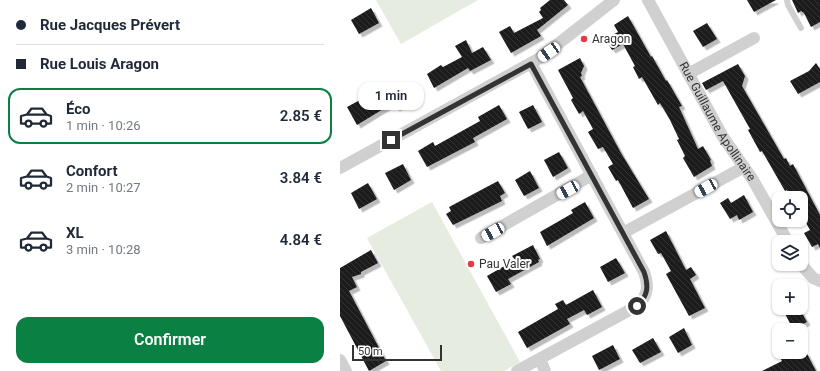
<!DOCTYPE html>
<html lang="fr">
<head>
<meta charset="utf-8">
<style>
  body { margin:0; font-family:Roboto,sans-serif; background:#f2f2f3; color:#1f2937; height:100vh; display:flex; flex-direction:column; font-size:15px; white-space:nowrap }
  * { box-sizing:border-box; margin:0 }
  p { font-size:13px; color:#747a83 }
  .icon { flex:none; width:22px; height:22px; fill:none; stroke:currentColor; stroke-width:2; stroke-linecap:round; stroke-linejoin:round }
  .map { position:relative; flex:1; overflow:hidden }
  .details { display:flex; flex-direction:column; background:#fff; width:340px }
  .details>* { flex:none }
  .hud { display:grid; align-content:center; height:88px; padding:0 16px; background:#fff }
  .fabs { position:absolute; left:432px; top:191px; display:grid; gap:8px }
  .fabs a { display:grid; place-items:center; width:36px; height:36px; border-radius:8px; background:#fff; box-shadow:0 1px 3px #0004; font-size:20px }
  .scale { position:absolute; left:12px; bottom:10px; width:90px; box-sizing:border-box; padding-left:4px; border:2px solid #333; border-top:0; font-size:11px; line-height:14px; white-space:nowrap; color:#333; -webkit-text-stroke:3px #fff; paint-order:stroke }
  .end { position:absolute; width:18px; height:18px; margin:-9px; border:5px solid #333; background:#fff; box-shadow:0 0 0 2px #fff }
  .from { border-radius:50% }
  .bubble { position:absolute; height:28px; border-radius:12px; background:#fff; box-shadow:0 1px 3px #0004; font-size:13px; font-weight:600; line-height:28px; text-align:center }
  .car { position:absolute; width:12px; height:24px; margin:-12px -6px; border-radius:5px; box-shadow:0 0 3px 1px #0007; background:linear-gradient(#fff 24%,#345 0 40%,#fff 0 76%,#345 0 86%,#fff 0) }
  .hud b { display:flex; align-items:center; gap:14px; height:38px; font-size:15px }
  .hud b+b { border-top:1px solid #e0e1e3 }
  .hud i { width:10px; height:10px; background:#1f2937 }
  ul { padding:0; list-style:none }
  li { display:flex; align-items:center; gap:12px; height:56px; margin:0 8px 6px; padding:0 8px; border:2px solid transparent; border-radius:12px }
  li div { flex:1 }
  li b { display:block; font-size:15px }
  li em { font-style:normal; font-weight:600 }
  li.on { border-color:#0b8043 }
  li>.icon { width:36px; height:36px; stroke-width:1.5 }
  .action { display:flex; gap:8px; margin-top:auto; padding:8px 16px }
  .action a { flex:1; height:46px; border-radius:12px; background:#0b8043; color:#fff; font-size:16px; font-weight:600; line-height:46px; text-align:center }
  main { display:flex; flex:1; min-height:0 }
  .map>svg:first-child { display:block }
  .green { fill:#e6ecdf }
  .building { fill:url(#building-back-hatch); filter:url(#shadow) }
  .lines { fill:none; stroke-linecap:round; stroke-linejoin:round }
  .lane { stroke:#d0d0d0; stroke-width:6 }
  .street { stroke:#d0d0d0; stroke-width:12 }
  .route { stroke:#333; stroke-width:5 }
  .poi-dot { fill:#e63946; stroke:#fff; stroke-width:1.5 }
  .labels { text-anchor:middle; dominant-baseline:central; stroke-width:4; stroke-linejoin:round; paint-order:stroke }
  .poi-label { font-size:12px; fill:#333; stroke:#fff; text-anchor:start }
  .street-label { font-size:12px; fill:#333; stroke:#fff }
</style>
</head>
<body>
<main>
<section class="details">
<div class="hud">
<b><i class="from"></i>Rue Jacques Prévert</b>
<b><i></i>Rue Louis Aragon</b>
</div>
<ul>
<li class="on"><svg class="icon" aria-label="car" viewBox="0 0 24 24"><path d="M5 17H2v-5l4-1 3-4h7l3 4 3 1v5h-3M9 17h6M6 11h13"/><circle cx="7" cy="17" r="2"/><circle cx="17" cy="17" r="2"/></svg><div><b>Éco</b><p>1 min · 10:26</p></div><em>2.85 €</em></li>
<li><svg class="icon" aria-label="car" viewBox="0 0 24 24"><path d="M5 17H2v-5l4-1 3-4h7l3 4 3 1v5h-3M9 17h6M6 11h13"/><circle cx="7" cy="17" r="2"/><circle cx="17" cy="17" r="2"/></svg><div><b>Confort</b><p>2 min · 10:27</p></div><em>3.84 €</em></li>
<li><svg class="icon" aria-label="car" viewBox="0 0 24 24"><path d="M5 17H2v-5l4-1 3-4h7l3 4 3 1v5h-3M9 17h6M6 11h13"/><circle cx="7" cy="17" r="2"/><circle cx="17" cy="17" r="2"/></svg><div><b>XL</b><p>3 min · 10:28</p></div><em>4.84 €</em></li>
</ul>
<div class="action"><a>Confirmer</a></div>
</section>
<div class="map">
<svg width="480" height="371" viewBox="0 0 480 371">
  <defs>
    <pattern id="building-back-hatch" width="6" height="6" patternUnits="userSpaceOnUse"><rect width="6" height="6" fill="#1a1a1a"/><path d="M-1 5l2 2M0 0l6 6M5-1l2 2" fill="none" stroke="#333"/></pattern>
    <filter id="shadow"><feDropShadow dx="3.5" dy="3.5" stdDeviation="0" flood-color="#0004"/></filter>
  </defs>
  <rect width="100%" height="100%" fill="#fff"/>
  <path class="green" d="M36,0H138L61,44Z
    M92,202L180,362L164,371H101L27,238Z"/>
  <path class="building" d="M210,0H224L228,5L197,30L201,36L171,53L159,32L170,26L174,33L203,18L199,12L201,10L200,8Z
    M407,0H436L414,12Z
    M452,0H480V22L471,27L464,13L461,11L458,13Z
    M31,8L39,23L19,34L11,20Z
    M288,16L311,57L312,56L326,81L327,80L342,106L339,107L358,149L363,146L371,160L370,161L372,166L354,177L343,158L345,156L337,140L339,139L330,120L320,103L318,105L302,77L299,79L293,67L295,66L283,44L272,50L265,39L278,32L274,25Z
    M367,23L377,39L363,47L353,31Z
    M126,40L132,53L143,47L151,60L130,71L128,68L94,88L87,74L101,65L103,67L122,57L115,46Z
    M240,58L244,66L241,73L242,76L240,77L281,153L309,199L293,208L278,180L276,181L268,167L273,164L263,147L258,149L248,132L253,129L243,111L239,114L231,100L233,98L218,70Z
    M476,63L480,69V82L458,94L450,81L469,71Z
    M398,64L405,76L402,86L444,159L446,158L450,166L453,164L480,215V248L478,244L472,247L464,233L470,230L461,214V198H452L447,190L445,191L422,151L420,152L408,130L410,129L383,81L366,90L362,83Z
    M68,82L75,95L66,100L67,102L56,108L53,103L17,125L7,107L31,94L35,100Z
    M159,105L167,119L133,138L135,142L87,167L78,151L93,142L95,146L140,121L138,117Z
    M193,105L202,122L188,129L179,112Z
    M219,152L228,168L213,177L204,160Z
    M63,164L71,180L54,190L45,173Z
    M190,171L199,188L184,196L175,180Z
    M158,181L165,193L160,196L162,201L113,225L106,214L111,211L109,207Z
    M28,183L37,199L19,209L11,193Z
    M404,195L413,212L399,220L397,215L390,219L380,203L388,198L391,203Z
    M245,202L254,218L207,246L200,232L233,213L231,210Z
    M326,231L346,270L351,267L356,275L350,279L365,308L349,316L326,274L331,271L321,253L318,254L310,240Z
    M193,245L200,259L198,260L199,262L168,279L171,284L156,292L147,276L175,260L172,256Z
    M31,250L38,263L21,272V274L12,277L17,287L9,291L46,361L29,371L0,316V268Z
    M276,258L285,273L268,282L260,267Z
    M253,290L262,307L247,315L244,310L227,319L230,324L187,348L178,332L218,309L215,304L223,300L226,305Z
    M442,308H459L467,322L453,329Z
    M344,328L352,345L338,353L329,337Z
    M313,338L321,352L300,363L292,350Z
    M273,345L280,359L259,370L252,356Z
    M437,352H466L476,371H422L442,361Z"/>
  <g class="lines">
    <path class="lane" d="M447,0L448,5L461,28"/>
    <g class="street">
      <path id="s1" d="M308,0L383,137L413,180L448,242"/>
      <path d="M348,74L414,38"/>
      <path d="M0,168L200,58L274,0"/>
      <path d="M283,233L404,167"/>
      <path d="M141,238L252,175"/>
      <path d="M461,264L473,278L480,281"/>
      <path d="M200,359L205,371"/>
      <path d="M0,360L6,371"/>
      <path d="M177,371L297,306C308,296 309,286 304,272L191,63"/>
    </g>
  </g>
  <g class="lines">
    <path class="route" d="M51,140L191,64L304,272C309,286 308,296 297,306"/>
  </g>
  <g class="poi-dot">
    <circle cx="244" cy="39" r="4"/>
    <circle cx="131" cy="264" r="4"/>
  </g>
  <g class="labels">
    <g class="poi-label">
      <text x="252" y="39">Aragon</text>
      <text x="139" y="264">Pau Valer</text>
    </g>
    <g class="street-label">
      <text stroke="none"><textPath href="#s1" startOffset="140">Rue Guillaume Apollinaire</textPath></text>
    </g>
  </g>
</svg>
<div class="fabs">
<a><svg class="icon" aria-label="locate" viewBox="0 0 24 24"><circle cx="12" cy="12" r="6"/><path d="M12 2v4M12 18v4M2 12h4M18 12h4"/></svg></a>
<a><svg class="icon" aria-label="layers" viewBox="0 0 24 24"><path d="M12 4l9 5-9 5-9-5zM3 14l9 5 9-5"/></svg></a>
<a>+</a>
<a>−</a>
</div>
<div class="scale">50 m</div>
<i class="end from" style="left:297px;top:306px"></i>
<i class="end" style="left:51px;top:140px"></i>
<div class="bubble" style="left:18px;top:82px;width:66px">1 min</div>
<i class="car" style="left:209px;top:52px;rotate:236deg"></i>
<i class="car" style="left:366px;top:188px;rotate:241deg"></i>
<i class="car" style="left:228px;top:190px;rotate:241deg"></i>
<i class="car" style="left:153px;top:232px;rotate:241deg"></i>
</div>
</main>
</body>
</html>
